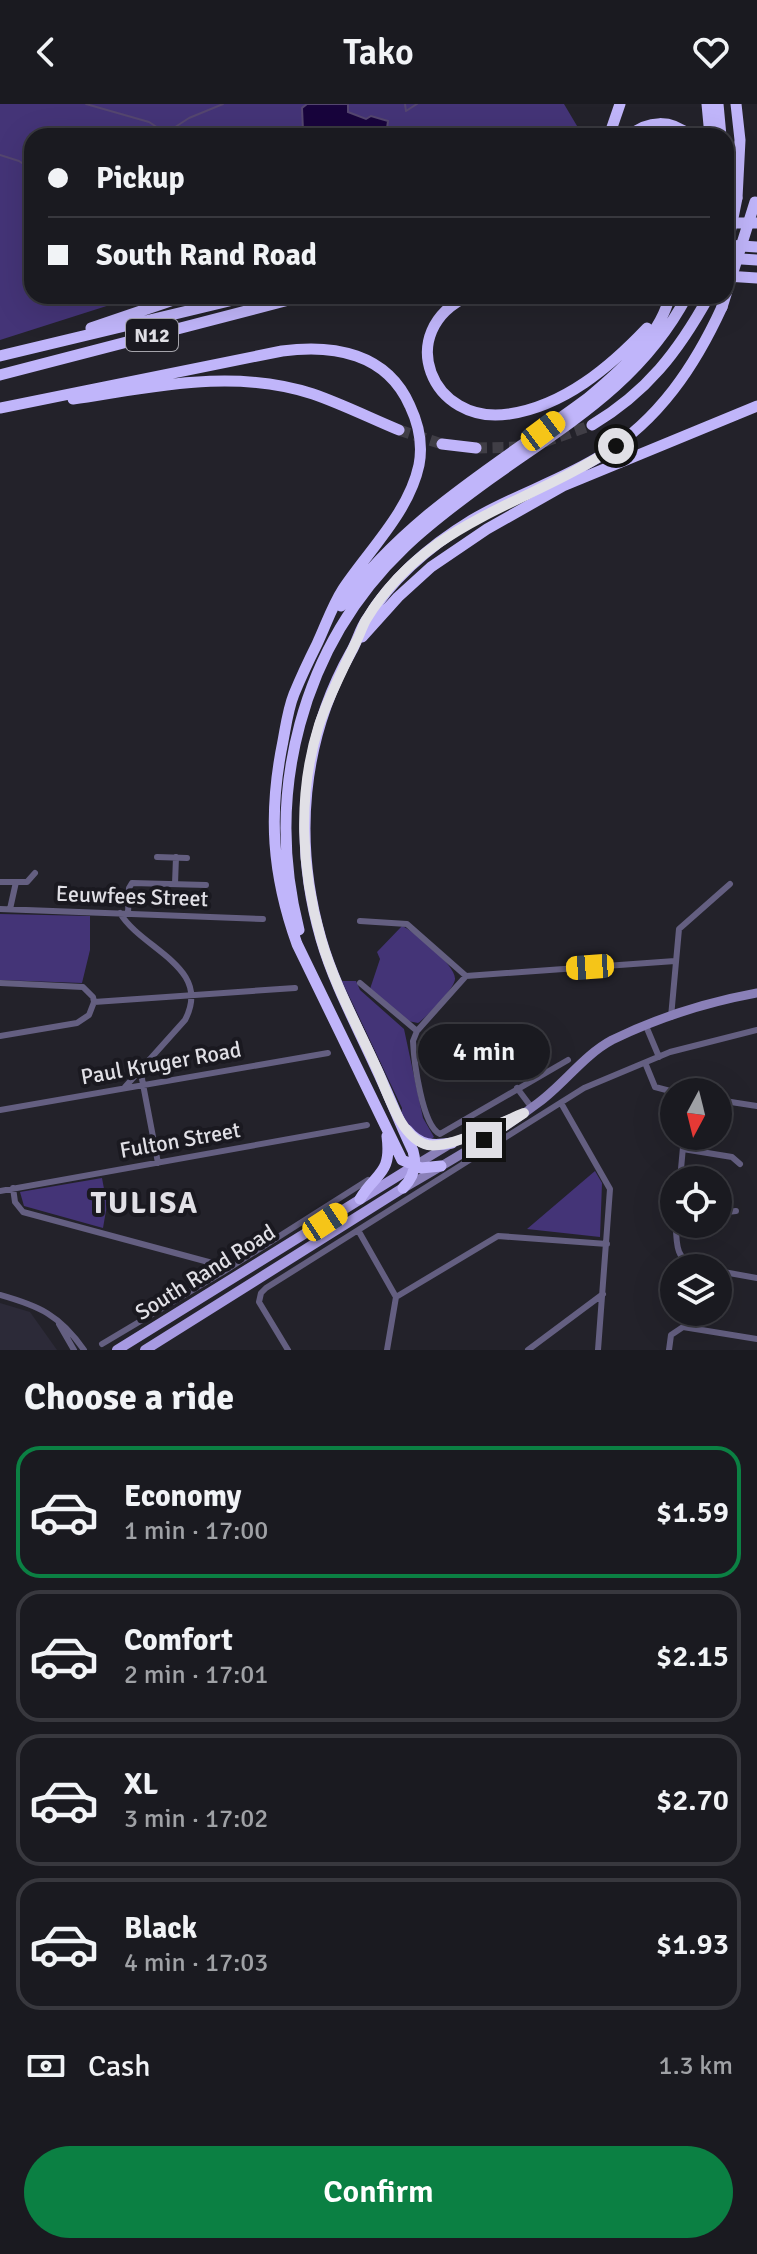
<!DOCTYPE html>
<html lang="en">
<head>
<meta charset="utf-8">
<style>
  body { margin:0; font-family:Signika,sans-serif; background:#27272d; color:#f1f3f6; height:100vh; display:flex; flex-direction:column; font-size:30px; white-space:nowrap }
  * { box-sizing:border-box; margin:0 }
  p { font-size:26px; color:#9fa1a5 }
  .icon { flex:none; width:44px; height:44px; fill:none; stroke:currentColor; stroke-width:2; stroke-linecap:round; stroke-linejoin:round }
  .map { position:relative; height:1246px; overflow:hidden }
  .panel { display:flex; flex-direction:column; background:#1a1a20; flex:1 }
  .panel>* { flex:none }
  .banner { position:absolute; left:24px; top:24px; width:710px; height:176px; border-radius:24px; box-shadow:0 8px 32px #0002,0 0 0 2px #38383e; display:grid; align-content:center; height:176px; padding:0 24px; background:#1a1a20 }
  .needle { width:52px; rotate:187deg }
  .tools { position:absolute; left:660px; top:974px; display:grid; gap:16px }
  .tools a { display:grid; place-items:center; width:72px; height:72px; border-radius:50%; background:#1a1a20; box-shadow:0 8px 32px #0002,0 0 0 2px #38383e; font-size:40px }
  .end { position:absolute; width:36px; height:36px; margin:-18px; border:10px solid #e1e0e6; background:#111; box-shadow:0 0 0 4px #111 }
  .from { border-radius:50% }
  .bubble { position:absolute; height:56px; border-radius:28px; background:#1a1a20; box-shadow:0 8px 32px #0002,0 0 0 2px #38383e; font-size:26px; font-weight:600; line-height:56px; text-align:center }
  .car { position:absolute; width:24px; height:48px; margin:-24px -12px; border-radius:10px; box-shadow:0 0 6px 2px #0007; background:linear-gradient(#f5c518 24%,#345 0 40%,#f5c518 0 76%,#345 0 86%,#f5c518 0) }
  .banner b { display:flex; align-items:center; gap:28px; height:76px; font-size:30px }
  .banner b+b { border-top:2px solid #38383e }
  .banner i { width:20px; height:20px; background:#f1f3f6 }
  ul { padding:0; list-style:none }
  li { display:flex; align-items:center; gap:24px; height:132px; margin:0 16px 12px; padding:0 8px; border:4px solid #38383e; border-radius:24px }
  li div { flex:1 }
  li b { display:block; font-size:30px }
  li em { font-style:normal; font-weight:600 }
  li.active { border-color:#0b8043 }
  li>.icon { width:72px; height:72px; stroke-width:1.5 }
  h2 { padding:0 24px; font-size:36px; line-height:96px }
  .pay { display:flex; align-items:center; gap:20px; height:88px; padding:0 24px; font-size:30px }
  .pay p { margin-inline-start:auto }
  .button { display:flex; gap:16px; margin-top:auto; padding:16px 24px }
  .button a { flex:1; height:92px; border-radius:48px; background:#0b8043; color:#fff; font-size:32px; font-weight:600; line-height:92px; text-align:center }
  header { display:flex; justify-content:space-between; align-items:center; height:104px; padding:0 24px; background:#1a1a20; font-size:36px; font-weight:600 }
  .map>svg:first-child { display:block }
  .built { fill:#2c2a38 }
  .green { fill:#443477 }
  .water { fill:#18043c; stroke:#54466f; stroke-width:2 }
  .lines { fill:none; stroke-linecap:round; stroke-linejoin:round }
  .stream { stroke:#54466f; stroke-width:2 }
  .motorway-tunnel { stroke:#403e46; stroke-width:11; stroke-dasharray:11 5.5; stroke-linecap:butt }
  .minor { stroke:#645f81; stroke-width:6 }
  .secondary { stroke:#8a80b8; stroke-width:9 }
  .primary { stroke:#a79ae2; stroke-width:10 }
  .motorway { stroke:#c0b5fa; stroke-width:11 }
  .motorway-bridge { stroke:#c0b5fa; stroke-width:11 }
  .route { stroke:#e1e0e6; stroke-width:10 }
  .labels { text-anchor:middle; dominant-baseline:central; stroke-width:8; stroke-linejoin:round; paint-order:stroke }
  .shield { fill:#1a1920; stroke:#a5a4ab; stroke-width:2 }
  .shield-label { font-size:20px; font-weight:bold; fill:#e1e0e6 }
  .street-label { font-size:22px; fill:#e1e0e6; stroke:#1a1920 }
  .district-label { font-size:30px; font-weight:bold; letter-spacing:2px; fill:#e1e0e6; stroke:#1a1920 }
</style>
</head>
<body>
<header><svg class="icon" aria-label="back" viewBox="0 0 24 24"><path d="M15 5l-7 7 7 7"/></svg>Tako<svg class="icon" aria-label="heart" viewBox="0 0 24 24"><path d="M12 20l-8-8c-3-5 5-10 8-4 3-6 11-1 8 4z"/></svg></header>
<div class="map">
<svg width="757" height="1246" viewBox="0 0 757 1246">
  <rect width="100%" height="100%" fill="#23222a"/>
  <path class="built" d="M0,1199L30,1208L57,1246H0Z"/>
  <path class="green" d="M0,0H564L583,32H32V192H138L0,236Z
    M0,810L90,812V846L82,879L0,876Z
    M402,822C414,827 456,861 455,875C455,884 426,914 418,919L408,917L370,885L380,855L377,848Z
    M342,877H356L360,886L404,925L423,1014L434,1033L426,1039C413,1031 400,1019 402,1004Z
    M595,1067L602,1079L600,1133L527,1125Z
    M102,1074L107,1101L103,1124L24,1102L20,1088Z"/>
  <path class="water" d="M307,0H348V8L366,15L371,12L388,17L386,32H295L303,26L302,4Z"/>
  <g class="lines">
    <path class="stream" d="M86,0L149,18L166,29
      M405,0L406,7L417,0
      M167,32L166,29L189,14L223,0
      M0,51L19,57L32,66"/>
    <path class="motorway-tunnel" d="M399,326L442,340
      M544,338L592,321
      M476,344L523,343"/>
    <path class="minor" d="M157,753L187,754
      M0,778H27L35,769
      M175,780L176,753
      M0,805L263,815
      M10,805L16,778
      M120,809C142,846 213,863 185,916L125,983
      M128,810L129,784L132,779L206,781
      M360,817L407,820L466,872
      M0,879L83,883L93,893L94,898
      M360,879L417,927
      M94,898L295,884
      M671,913L679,825L730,780
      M646,922L659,953
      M0,932L77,919L89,911L94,898
      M568,956L440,1030C422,1022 414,957 413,937L417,927L466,872L675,857
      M646,961L655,983L674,988
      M143,964L142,975L158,1059
      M517,984L532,1004
      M718,996L757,1002
      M561,999L610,1085L598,1246
      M0,1006L328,949
      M683,1045L732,1053L740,1060
      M680,1076L684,1032
      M13,1084L15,1098L23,1108L216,1160L221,1162L223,1168
      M0,1087L367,1021
      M718,1109L736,1107
      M676,1120C676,1141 676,1158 700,1164
      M358,1126L396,1193L387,1246
      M718,1167L757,1174
      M0,1191C39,1202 60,1211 84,1246
      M396,1193L498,1132L607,1140
      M59,1220L74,1246
      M102,1240L223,1168L368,1076
      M288,1246L259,1198L261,1189L266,1184L584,984L670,948L757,926
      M528,1246L603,1190
      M669,1246L671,1231L683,1223L757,1235"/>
    <path class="secondary" d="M414,1062L452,1039L510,1015
      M404,1084C450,1057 496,1031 538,999C564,980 584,951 612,936C657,914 708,898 757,889"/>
    <path class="primary" d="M117,1246L414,1062
      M145,1246L403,1084"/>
    <path class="motorway" d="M707,0L710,32
      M718,0L721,32
      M736,0L740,36L737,94
      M609,32L620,0
      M629,32C648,16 671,15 690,32
      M726,119H757
      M726,141L757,143
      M726,154L757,156
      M726,172L757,174
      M468,192C393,227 431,322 509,310C564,302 610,263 647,224
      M91,224L185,192
      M0,252L250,192
      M0,271L304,192
      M73,295C154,283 233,264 313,290C342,300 370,314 399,326
      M0,304L282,247C333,240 387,249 410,302C419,321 423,340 419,361C409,408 369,446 343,485C332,502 326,521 317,540C309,556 301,573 294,590C288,605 286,621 283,637C268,710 272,770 297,840L402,1056L421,1064L441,1062
      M592,321C647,288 678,248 709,192
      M442,340L476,344
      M341,502C407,411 499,360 588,294C617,269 656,237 668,198
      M362,533L398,493L431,463L487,425L563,382L757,302
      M299,826C264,689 301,542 405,443C431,418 461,396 490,375C567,320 641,279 687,192
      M407,1026C420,1042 433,1042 452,1039
      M403,1084C413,1074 417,1061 413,1047C400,1020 389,991 376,964C357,922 334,880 321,835C293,738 301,637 351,548C357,538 360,525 367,515C392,474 431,441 472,416C514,391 561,377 602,351C659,316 695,262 722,203
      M360,1095C376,1068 392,1071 387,1032"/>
    <path class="motorway-bridge" d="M726,149L737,94
      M722,203L755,98"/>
  </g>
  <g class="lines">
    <path class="route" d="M484,1036L524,1009C501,1018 450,1045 428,1041C400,1035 387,986 376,963C357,921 334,880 321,835C301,766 297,690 319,621C329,592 343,565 356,538C360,531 362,523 366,516C427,415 528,402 616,342"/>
  </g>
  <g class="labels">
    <rect class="shield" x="126" y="215" width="52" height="32" rx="6"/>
    <g class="shield-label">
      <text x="152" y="231">N12</text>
    </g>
    <g class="street-label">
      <text transform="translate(132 792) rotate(2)">Eeuwfees Street</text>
      <text transform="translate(161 959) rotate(-10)">Paul Kruger Road</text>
      <text transform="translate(180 1036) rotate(-10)">Fulton Street</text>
      <text transform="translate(205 1168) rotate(-32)">South Rand Road</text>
    </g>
    <g class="district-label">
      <text x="145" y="1099">TULISA</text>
    </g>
  </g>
</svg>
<div class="tools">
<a><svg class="needle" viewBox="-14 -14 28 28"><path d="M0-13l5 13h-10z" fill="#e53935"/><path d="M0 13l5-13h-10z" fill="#9fa1a5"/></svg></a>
<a><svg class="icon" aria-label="locate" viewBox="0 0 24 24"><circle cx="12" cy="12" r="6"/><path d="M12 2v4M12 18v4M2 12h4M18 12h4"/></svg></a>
<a><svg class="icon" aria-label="layers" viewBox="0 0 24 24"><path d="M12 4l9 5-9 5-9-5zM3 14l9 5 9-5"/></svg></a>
</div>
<i class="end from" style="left:616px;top:342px"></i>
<i class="end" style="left:484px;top:1036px"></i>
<div class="bubble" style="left:418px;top:920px;width:132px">4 min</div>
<i class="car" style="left:543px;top:327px;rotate:53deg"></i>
<i class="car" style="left:590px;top:863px;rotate:266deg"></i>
<i class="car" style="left:325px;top:1118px;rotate:57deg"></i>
<div class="banner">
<b><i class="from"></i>Pickup</b>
<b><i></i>South Rand Road</b>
</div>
</div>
<section class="panel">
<h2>Choose a ride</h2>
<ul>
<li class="active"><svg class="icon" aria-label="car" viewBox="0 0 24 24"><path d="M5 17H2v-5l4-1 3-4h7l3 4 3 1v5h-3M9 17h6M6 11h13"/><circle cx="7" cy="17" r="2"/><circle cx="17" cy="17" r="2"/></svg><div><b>Economy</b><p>1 min · 17:00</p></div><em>$1.59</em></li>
<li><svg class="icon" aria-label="car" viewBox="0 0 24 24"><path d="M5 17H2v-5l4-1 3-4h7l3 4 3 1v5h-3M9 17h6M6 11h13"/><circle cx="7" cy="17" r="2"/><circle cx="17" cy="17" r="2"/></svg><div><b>Comfort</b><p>2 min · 17:01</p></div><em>$2.15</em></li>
<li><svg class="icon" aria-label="car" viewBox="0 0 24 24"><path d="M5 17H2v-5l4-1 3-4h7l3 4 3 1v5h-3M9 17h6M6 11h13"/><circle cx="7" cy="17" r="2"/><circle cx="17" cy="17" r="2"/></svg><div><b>XL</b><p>3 min · 17:02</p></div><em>$2.70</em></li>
<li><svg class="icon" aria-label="car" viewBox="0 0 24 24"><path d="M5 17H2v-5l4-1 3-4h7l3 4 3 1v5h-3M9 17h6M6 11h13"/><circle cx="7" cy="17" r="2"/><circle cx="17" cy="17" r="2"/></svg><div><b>Black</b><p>4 min · 17:03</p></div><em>$1.93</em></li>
</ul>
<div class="pay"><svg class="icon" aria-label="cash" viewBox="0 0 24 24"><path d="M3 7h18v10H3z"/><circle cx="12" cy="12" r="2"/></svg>Cash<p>1.3 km</p></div>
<div class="button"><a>Confirm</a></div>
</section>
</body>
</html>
